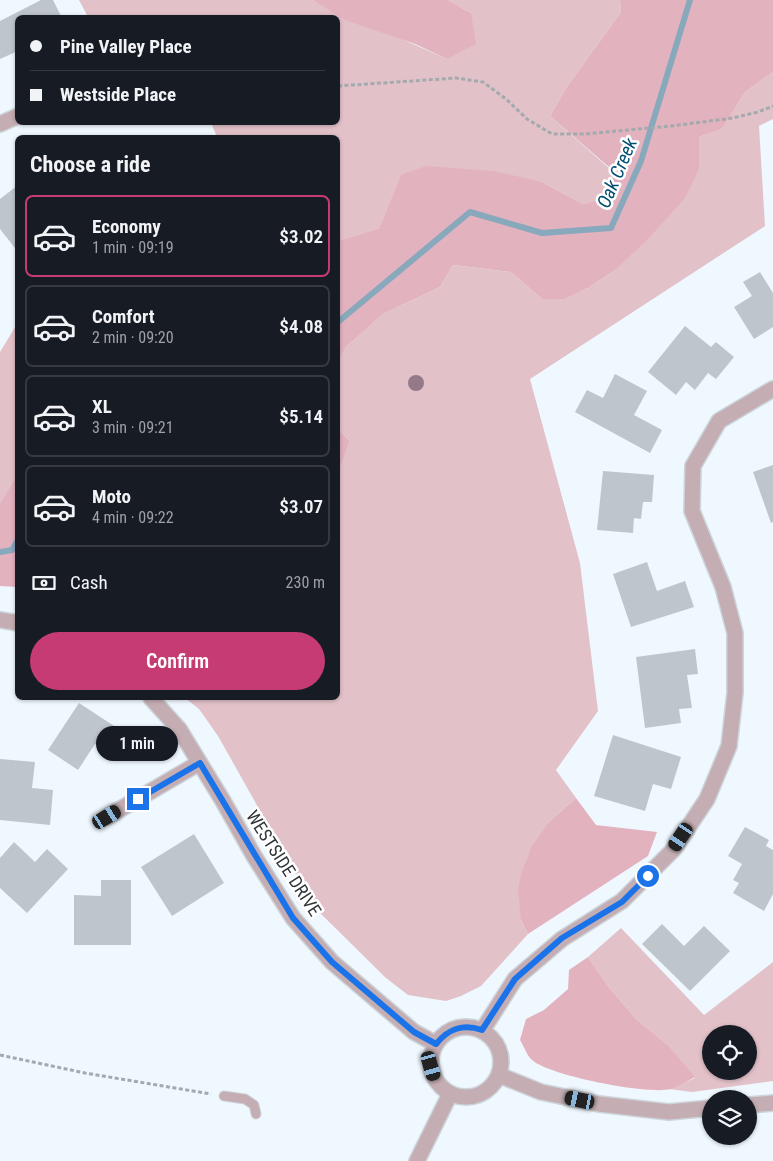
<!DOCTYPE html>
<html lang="en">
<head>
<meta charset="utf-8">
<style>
  body { margin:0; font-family:"Roboto Condensed",sans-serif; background:#20242c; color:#f1f3f6; height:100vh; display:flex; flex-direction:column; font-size:19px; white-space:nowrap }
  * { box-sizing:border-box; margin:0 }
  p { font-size:16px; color:#9ea1a6 }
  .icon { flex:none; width:28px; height:28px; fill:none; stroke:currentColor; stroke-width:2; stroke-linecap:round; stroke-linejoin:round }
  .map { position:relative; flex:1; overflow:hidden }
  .drawer { position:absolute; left:15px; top:135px; width:325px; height:565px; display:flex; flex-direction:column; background:#171b24; border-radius:8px; box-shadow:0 1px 4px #0004 }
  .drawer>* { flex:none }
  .guide { position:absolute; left:15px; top:15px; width:325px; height:110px; border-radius:8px; box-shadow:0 1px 4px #0004; display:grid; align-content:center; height:110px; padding:0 15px; background:#171b24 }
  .tools { position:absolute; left:702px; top:1025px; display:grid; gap:10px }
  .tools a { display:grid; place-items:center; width:55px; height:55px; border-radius:50%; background:#171b24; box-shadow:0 1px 4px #0004; font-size:25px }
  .end { position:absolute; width:22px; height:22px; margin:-11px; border:6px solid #1a73e8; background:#fff; box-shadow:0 0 0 2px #fff }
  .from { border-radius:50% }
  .bubble { position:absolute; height:35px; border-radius:18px; background:#171b24; box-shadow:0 1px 4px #0004; font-size:16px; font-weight:600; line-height:35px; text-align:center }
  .car { position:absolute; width:15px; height:30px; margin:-15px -8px; border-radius:6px; box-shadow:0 0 4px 1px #0007; background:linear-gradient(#222 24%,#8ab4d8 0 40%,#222 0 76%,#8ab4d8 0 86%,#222 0) }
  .guide b { display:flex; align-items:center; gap:18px; height:48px; font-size:19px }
  .guide b+b { border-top:1px solid #363941 }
  .guide i { width:12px; height:12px; background:#f1f3f6 }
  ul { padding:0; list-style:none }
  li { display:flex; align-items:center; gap:15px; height:82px; margin:0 10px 8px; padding:0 5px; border:2px solid #363941; border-radius:8px }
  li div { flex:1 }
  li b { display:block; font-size:19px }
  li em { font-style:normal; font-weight:600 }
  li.on { border-color:#c63c72 }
  li>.icon { width:45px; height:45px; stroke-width:1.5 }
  h2 { padding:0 15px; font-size:22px; line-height:60px }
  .pay { display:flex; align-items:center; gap:12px; height:55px; padding:0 15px; font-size:19px }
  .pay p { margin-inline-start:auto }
  .action { display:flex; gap:10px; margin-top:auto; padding:10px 15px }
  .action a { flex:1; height:58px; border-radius:30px; background:#c63c72; color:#fff; font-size:20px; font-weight:600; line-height:58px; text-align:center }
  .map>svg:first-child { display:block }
  .green { fill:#e3c1c9; fill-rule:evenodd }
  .forest { fill:#e3b2bf }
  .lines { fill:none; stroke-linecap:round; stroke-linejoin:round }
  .stream { stroke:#88a8bc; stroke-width:6 }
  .building { fill:#bec6cc }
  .service-casing { stroke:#cdd5da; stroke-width:11 }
  .minor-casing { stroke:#cdd5da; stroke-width:18 }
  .tertiary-casing { stroke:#cdd5da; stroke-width:18 }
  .path { stroke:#a3aaae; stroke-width:3; stroke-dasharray:4 2.5; stroke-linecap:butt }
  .service { stroke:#c4aeb3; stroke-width:9 }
  .minor { stroke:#c4aeb3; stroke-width:15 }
  .tertiary { stroke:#c4aeb3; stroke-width:15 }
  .tree { fill:#947988 }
  .route { stroke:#1a73e8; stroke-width:6 }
  .labels { text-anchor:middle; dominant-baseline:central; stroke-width:5; stroke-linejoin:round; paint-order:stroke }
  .street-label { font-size:18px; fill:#313537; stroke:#fff }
  .water-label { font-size:19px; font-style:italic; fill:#004e72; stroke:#fff }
</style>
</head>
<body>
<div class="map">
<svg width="773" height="1161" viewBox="0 0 773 1161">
  <rect width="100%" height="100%" fill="#eff8fe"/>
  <path class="green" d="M79,0H313L447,59L471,13L448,0H620L621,12L566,88L550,116L610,169V199L583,204L542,182L401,176L379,228L338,241V138L217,137L211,123L338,122V18L88,17Z
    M773,72V119L759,126L765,226L530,379L580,563L598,711L556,770L576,798L549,822L521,920L528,934L481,986L461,996L446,1001L408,995L386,978L317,910L290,864L218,736L199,709L185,698H338V474L350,441L338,429V362L346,347L383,314L440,287L453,265L511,272L542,299H565L588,288L615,270L699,169V137L722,129L745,92Z
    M17,324V465L16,476L0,503V352Z
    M621,928L704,1015L773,962V1081L692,1092L669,1089L695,1078L668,1045L636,1019L607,985L588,957ZM711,1034H749V1071H711Z"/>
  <path class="forest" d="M313,0H448L471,13L476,44L447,59L415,44L345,20Z
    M620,0H773V72L745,92L722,129L699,137V169L685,198L648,239L615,270L588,288L565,299H542L511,272L453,265L440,287L383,314L346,347L338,362V241L379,228L401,175L426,166L493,171L542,182L583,204L610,198V168L550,116L566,88L621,12Z
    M338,429L350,441L338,474Z
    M17,465L18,587H17L0,586V503L16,476Z
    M576,798L596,825L657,832L648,856L528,934L521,920L518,890L521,874L532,846L549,822Z
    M588,957L607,985L636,1019L668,1045L695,1077C687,1081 679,1086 671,1089C649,1095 550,1076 532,1060C527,1056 524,1046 520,1040L526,1019L544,1010L568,989L569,970Z"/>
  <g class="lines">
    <path class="stream" d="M338,322L470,212L542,233L611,228L641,161L690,0
      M0,552L12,550L18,540"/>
  </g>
  <path class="building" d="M41,0H53L62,18H18V51L0,59V21Z
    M18,185V252L0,229V199Z
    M760,272L773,293V327L754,339L734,307L752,296L743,282Z
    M685,326L711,347L716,342L734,357L716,379L708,373L695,390L686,382L676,395L648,372Z
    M615,374L647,391L634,415L662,430L650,453L575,412L587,390L603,398Z
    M773,465V522L771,523L753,472Z
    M603,471L654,475L652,502H643L641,519L634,518L633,533L597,530Z
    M647,562L657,591L685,581L694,607L631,627L613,574Z
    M695,649L698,674L687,675L692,708L679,709L681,723L645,728L636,657Z
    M79,703L134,739L120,760L95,744L78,770L48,750Z
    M613,735L681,757L671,789L653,784L645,811L594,796Z
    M0,759L35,762L32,788L53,790L50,825L0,820Z
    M745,827L769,840L766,846L773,850V894L764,911L733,893L739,883L733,880L742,864L728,856Z
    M194,834L224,883L172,916L141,867Z
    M14,842L35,862L47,849L68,869L27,913L0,888V858Z
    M101,880H131V945H74V895L101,896Z
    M662,924L684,946L704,926L730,951L690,991L642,944Z"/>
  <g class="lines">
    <g class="service-casing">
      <path id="service" d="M224,1096L245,1099L254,1105L256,1114"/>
    </g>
    <g class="minor-casing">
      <path id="minor" d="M0,124L18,116
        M107,817L199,763
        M482,1031L515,979L562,939L622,901L673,850L707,799L729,746L735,693V633L723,587L692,511L693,466L719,421L773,389"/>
    </g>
    <g class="tertiary-casing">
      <path id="tertiary" d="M0,620L18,623
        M151,698L179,729L223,801L254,856L293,918L332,962L414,1032L436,1044
        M431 1062a35 35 0 1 1 70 0a35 35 0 1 1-70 0Z
        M499,1075L541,1092L599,1104L669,1112L711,1108
        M749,1105L773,1103
        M417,1161L450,1094"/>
    </g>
    <path class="path" d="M338,86L456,78L483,82L506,99L527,119L552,134H585L671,126L733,118L758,112L773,106
      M0,1055L85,1073L211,1094"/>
    <use href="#service" class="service"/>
    <use href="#minor" class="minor"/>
    <use href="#tertiary" class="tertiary"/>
  </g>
  <circle class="tree" cx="416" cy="383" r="8"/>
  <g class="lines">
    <path class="route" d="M138,799L200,763L293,918L332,962L414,1032L436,1044C449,1028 463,1024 482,1030L515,979L562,938L622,902L648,876"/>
  </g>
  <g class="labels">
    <g class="street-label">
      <text transform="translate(284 863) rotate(57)">WESTSIDE DRIVE</text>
    </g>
    <g class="water-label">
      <text transform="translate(617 173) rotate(-67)">Oak Creek</text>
    </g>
  </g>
</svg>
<div class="tools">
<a><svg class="icon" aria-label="locate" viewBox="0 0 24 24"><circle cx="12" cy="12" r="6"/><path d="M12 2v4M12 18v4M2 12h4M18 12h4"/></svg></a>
<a><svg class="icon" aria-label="layers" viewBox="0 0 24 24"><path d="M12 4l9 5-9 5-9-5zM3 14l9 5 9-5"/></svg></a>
</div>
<i class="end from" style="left:648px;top:876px"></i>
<i class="end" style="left:138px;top:799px"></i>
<div class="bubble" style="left:96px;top:726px;width:82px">1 min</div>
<i class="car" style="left:107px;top:817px;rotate:59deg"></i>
<i class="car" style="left:681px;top:837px;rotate:214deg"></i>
<i class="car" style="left:431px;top:1066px;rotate:164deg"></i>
<i class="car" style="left:580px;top:1100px;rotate:282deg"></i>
<div class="guide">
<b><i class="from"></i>Pine Valley Place</b>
<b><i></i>Westside Place</b>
</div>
<section class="drawer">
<h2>Choose a ride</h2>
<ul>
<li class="on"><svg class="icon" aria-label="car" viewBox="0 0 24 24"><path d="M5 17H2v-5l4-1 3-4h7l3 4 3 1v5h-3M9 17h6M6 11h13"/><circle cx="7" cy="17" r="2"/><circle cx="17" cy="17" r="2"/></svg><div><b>Economy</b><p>1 min · 09:19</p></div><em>$3.02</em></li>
<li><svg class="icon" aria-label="car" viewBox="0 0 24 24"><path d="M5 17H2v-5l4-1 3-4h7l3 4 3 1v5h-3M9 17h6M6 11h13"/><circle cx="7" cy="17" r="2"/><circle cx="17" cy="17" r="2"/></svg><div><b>Comfort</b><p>2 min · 09:20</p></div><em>$4.08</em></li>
<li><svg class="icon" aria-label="car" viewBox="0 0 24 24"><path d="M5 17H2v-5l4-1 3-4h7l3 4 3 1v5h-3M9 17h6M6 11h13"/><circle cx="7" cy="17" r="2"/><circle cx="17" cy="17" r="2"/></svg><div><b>XL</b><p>3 min · 09:21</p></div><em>$5.14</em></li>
<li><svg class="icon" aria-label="car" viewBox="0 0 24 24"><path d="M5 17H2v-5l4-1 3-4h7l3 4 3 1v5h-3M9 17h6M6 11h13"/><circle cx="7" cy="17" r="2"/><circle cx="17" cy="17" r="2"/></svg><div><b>Moto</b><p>4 min · 09:22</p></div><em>$3.07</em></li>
</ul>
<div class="pay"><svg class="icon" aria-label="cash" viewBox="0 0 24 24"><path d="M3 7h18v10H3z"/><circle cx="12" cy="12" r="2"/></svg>Cash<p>230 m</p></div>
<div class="action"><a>Confirm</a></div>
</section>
</div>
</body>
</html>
